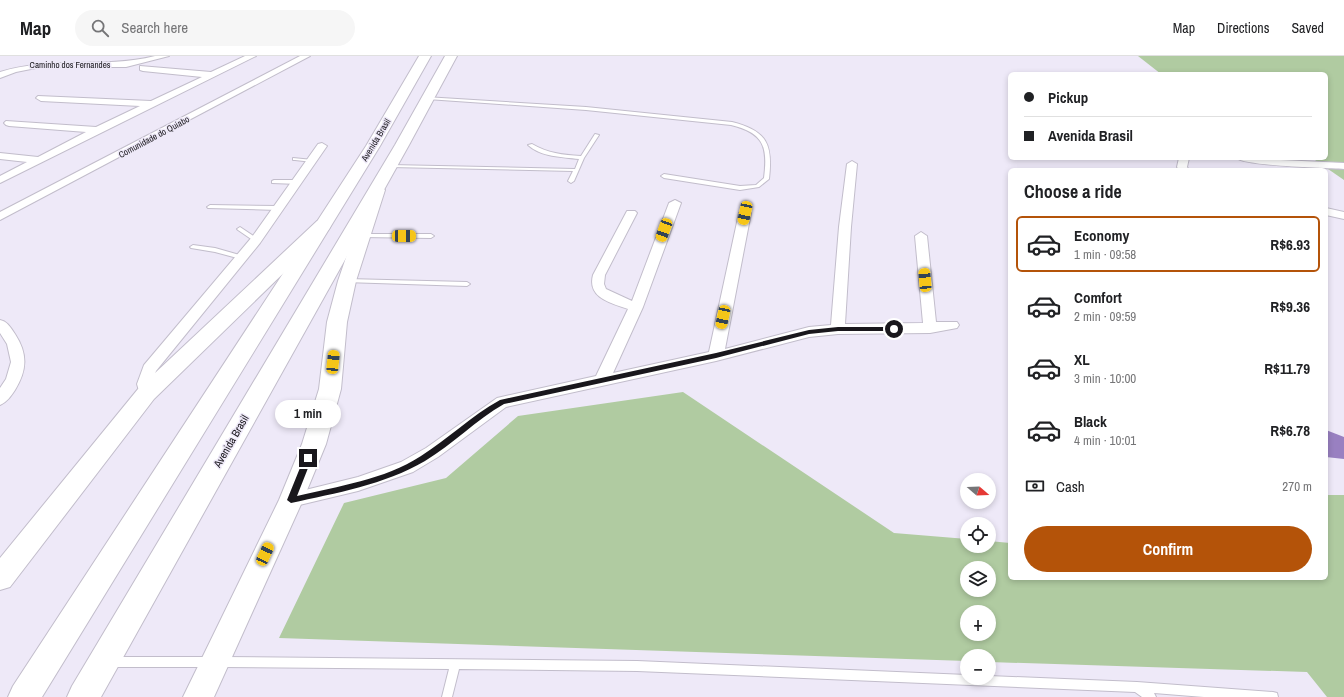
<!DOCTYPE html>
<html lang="en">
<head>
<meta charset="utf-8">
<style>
  body { margin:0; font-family:"Archivo Narrow",sans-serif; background:#f6f6f6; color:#202124; height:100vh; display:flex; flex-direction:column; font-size:15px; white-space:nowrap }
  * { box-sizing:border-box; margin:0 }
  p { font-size:13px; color:#757577 }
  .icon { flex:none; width:22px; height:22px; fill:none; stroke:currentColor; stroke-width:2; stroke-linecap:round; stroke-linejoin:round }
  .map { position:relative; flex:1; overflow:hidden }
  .drawer { position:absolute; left:1008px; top:112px; width:320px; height:412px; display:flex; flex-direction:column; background:#fff; border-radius:6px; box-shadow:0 2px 6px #0003 }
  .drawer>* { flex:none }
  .hud { position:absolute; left:1008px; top:16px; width:320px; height:88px; border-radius:6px; box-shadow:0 2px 6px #0003; display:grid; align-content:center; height:88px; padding:0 16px; background:#fff }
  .needle { width:26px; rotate:109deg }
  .tools { position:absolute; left:960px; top:417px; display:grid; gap:8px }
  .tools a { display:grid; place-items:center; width:36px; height:36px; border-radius:50%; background:#fff; box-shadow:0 2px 6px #0003; font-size:20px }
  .end { position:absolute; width:18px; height:18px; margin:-9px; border:5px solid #19171c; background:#fff; box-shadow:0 0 0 2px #fff }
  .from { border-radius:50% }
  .bubble { position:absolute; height:28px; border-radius:14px; background:#fff; box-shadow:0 2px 6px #0003; font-size:13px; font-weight:700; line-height:28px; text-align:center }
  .car { position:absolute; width:12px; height:24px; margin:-12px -6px; border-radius:5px; box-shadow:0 0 3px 1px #0007; background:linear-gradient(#f5c518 24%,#345 0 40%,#f5c518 0 76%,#345 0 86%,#f5c518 0) }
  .hud b { display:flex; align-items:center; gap:14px; height:38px; font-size:15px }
  .hud b+b { border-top:1px solid #e0e0e0 }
  .hud i { width:10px; height:10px; background:#202124 }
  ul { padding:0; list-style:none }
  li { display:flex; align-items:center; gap:12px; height:56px; margin:0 8px 6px; padding:0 8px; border:2px solid transparent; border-radius:6px }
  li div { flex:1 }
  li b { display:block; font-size:15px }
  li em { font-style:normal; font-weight:700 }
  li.on { border-color:#b45309 }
  li>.icon { width:36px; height:36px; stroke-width:1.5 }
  h2 { padding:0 16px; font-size:18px; line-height:48px }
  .pay { display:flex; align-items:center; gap:10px; height:44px; padding:0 16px; font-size:15px }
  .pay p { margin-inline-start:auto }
  .button { display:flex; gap:8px; margin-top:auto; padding:8px 16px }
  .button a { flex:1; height:46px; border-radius:24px; background:#b45309; color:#fff; font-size:16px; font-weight:700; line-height:46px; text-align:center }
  header { display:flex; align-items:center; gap:24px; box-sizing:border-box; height:56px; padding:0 20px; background:#fff; border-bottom:1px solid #e0e0e0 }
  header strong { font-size:19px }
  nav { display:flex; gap:22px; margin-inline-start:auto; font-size:14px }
  .search { width:280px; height:36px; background:#f6f6f6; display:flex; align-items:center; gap:10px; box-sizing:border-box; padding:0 14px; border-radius:22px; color:#757577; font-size:15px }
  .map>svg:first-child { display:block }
  .green { fill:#b0cba1; fill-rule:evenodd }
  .water { fill:#9980c1 }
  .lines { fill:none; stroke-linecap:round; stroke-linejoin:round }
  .lane-casing { stroke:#c2bdcb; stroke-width:2 }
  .street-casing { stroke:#c2bdcb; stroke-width:2 }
  .secondary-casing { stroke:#c2bdcb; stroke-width:2 }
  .highway-casing { stroke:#c2bdcb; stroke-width:2 }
  .lane { fill:#fff; fill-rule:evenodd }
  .street { fill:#fff; fill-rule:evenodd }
  .secondary { fill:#fff; fill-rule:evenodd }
  .highway { fill:#fff; fill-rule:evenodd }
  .route { fill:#19171c }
  .labels { text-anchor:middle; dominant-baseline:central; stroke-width:3; stroke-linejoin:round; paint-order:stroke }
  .far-street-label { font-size:9px; fill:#19171c; stroke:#eee9f8 }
  .street-label { font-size:11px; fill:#19171c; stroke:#eee9f8 }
</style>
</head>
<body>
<header>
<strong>Map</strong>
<div class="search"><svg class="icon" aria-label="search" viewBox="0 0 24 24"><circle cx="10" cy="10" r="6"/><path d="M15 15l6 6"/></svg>Search here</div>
<nav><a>Map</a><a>Directions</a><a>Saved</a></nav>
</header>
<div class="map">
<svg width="1344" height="641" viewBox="0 0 1344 641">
  <rect width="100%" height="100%" fill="#eee9f8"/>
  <path class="green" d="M1138,0H1344V124L1312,102H1326V18H1161Z
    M683,336L894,477L967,483V490H989V485L1010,487V522H1326V439H1344V641H1327L1307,616L989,606V600H967V605L279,582L344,447L446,422L518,360ZM967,512H989V534H967ZM967,556H989V578H967Z"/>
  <path class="water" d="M1326,374L1344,381V403L1326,401Z"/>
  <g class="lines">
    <g class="lane-casing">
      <path id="lane" d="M425,41L586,51L732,66C767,75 773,88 769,123L759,131L740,134L664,122L661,120L664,118L740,130L756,129L764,122C768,91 764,77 731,69L586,54L427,43H425Z
        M595,78L599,79L584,102L574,125L571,127L568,125L573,115L390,111L388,110L390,109L575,113L579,103C562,101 541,101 528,89L532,88C547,97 563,99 581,100Z
        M293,102L313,104L315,105L313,106L295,104H293Z
        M274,124H298L301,126L298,128L272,127V125Z
        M210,149L278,150L281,152L278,154L208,152L207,151Z
        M240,171L258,183V185H254L238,174L237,173Z
        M363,178H431L434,180L431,182L361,181L360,180Z
        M193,189L215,192L243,200L244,201L241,203L215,196L191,192L190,191Z
        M347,223L467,226L470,228L467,230L345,226L344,225Z
        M112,601H209L212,603L214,606L212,609L209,611H112L109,609L107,606L109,603Z
        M222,601L637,605L967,619V622H989V620L1137,626L1273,636L1277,637L1278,641H1204L1154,637L1156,641H1142L1135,636L637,615L459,613L452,641H442L449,613L222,611L219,609L217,606L219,603Z"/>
    </g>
    <g class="street-casing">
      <path id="street" d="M155,0H169L126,11H41L16,16L0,22V16C50,0 103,13 155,0Z
        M245,0H256L0,127V120L27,106L0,103V97L38,101L86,76L9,70L6,69L4,67L6,65L96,71L140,50L41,45L36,42L38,40L151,45L202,21L143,15L140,14V10L211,16Z
        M300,0H310L0,164V156Z
        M322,87L327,90L260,187L156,315C152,324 155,336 151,342L146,343L141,342L137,328L144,309L252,181L318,88Z
        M1179,102H1189L1187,111L1189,114H1179L1177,111Z
        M1237,102L1344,107V113C1328,112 1244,110 1237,102Z
        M852,105L857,108L851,171L845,268L923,267L915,180L921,176L927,180L936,266H957L959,269L957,272L930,277L838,278L809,281L716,305L506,351L438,401L413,416L358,435L291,451L285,449L282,444L285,439L358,421L401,406L426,392L497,342L596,320L628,253C611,247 587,242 593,219L627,155H635L637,157L605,219L604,228L606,233L632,245L669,147L675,144L681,147L643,251L613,317L709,296L739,157L745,154L751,157L725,293L809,271L831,269L839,171L847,108Z
        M1326,152L1344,156V163L1326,159Z
        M0,264C7,265 11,272 15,278C28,298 27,314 15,334C11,340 7,346 0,349V332L6,323L11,306L7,288L0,277Z"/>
    </g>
    <g class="secondary-casing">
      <path id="secondary" d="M377,129L382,131L385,134L356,225L347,266L341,333L326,388L303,444L214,641H183L279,444L302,388L319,333L327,266L338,225L369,134L372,131Z
        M323,164L329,165L331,169L329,173L154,343L10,531L0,534V502L138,333L317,165Z"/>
    </g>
    <g class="highway-casing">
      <path id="highway" d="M419,0H431L380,90L42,641H8L13,630L316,167L366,90Z
        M445,0H457L409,89L101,641H67L72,630L395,89Z"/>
    </g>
    <use href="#lane" class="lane"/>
    <use href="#street" class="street"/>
    <use href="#secondary" class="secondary"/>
    <use href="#highway" class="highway"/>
  </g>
  <path class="route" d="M838,271H894L897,273L894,275H838L809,278L716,302L504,348C476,364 453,388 425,405C384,429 336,437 291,447L287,444L304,402L308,399L312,402L297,440C338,430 384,424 421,400C448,383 471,360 500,344L716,297L809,274Z"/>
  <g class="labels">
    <g class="far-street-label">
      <text x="70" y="9">Caminho dos Fernandes</text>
      <text transform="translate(154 81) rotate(-28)">Comunidade do Quiabo</text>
      <text transform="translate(376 84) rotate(-59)">Avenida Brasil</text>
    </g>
    <g class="street-label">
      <text transform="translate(231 385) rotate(-60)">Avenida Brasil</text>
    </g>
  </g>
</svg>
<div class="tools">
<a><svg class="needle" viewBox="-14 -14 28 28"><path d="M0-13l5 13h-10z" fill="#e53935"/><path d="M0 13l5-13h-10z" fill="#757577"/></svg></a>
<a><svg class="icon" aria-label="locate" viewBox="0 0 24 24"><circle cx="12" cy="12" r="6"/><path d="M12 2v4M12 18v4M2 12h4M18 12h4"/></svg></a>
<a><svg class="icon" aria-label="layers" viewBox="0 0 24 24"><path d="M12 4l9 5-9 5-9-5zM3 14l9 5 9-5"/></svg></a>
<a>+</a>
<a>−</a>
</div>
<i class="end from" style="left:894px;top:273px"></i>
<i class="end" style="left:308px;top:402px"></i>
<div class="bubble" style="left:275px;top:344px;width:66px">1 min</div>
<i class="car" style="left:745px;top:157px;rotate:192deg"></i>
<i class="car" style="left:664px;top:174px;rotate:200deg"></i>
<i class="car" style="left:404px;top:180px;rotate:90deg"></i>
<i class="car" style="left:925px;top:224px;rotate:355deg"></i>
<i class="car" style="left:723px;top:261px;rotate:192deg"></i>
<i class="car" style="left:333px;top:306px;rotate:6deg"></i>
<i class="car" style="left:265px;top:498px;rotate:25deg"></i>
<div class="hud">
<b><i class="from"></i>Pickup</b>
<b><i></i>Avenida Brasil</b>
</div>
<section class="drawer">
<h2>Choose a ride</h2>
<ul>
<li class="on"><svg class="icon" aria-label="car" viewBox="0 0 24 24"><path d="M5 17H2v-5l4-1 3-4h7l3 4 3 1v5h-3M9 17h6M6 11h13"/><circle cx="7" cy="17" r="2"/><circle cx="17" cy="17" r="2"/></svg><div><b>Economy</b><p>1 min · 09:58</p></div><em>R$6.93</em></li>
<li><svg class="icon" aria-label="car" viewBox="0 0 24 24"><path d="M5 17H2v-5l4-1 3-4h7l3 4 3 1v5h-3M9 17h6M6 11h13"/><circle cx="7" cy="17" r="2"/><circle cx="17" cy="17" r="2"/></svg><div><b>Comfort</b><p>2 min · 09:59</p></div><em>R$9.36</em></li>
<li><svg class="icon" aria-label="car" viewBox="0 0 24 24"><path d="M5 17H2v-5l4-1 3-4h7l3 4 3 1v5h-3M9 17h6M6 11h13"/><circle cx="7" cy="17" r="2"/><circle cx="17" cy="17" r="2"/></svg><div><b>XL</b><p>3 min · 10:00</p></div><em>R$11.79</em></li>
<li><svg class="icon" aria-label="car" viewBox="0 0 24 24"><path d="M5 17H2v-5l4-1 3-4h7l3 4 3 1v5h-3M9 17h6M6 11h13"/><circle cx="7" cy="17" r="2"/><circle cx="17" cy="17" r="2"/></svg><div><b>Black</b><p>4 min · 10:01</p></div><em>R$6.78</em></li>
</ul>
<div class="pay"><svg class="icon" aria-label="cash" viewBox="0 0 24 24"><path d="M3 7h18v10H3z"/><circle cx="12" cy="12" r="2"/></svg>Cash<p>270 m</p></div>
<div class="button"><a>Confirm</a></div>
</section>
</div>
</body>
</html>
